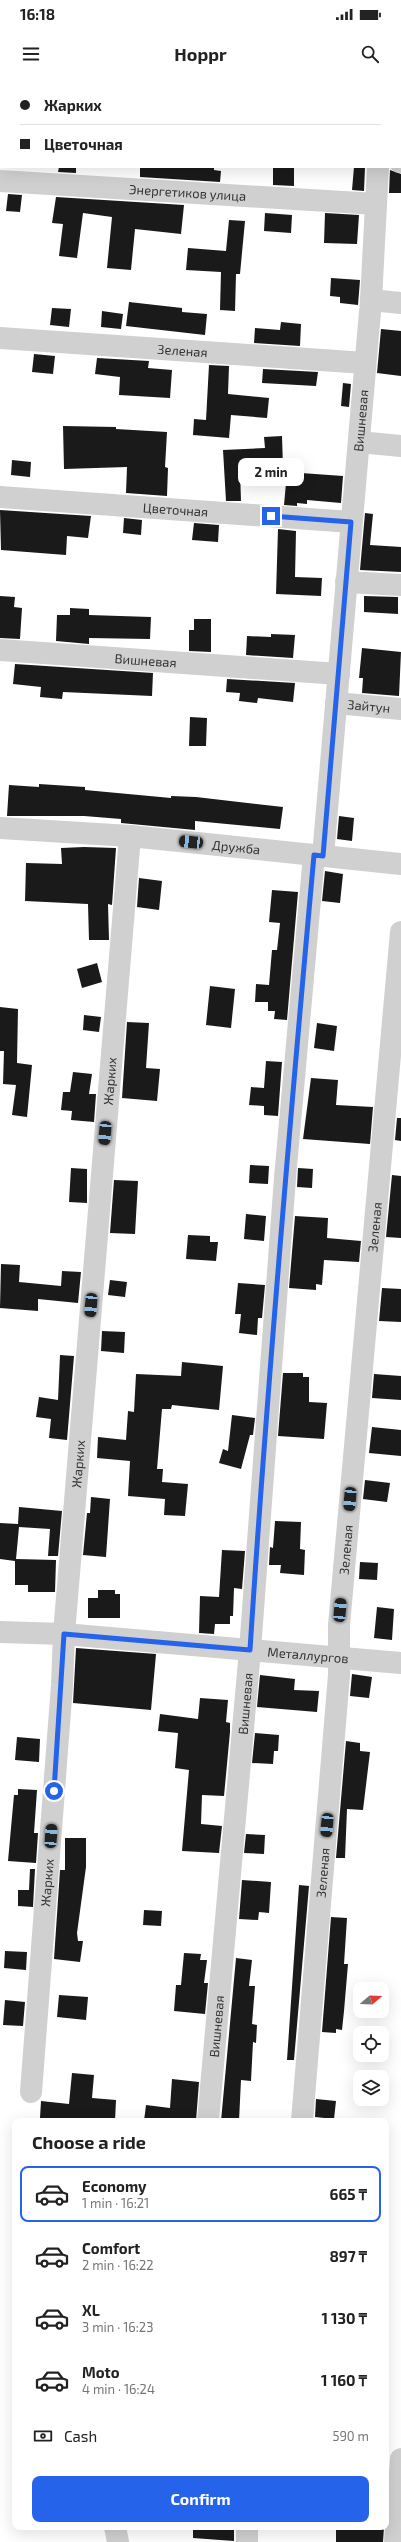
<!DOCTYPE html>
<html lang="en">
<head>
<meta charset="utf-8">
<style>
  body { margin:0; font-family:"Exo 2",sans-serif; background:#f6f6f6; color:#222; height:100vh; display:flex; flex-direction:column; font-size:15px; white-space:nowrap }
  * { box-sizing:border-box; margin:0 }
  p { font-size:13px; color:#767676 }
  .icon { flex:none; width:22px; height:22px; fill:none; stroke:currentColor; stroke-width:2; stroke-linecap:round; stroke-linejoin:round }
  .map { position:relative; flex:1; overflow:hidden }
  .drawer { position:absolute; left:12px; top:2038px; width:377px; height:412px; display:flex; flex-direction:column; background:#fff; border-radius:8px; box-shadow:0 4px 16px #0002 }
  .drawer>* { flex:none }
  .top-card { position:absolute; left:0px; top:0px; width:401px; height:88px; box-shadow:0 4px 16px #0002; display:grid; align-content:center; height:88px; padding:0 20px; background:#fff }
  .needle { width:26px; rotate:71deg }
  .controls { position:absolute; left:353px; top:1902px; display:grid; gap:8px }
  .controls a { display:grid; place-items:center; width:36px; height:36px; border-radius:8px; background:#fff; box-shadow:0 4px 16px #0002; font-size:20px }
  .end { position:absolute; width:18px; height:18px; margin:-9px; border:5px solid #2563eb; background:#fff; box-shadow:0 0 0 2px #fff }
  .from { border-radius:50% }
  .bubble { position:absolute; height:28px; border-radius:8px; background:#fff; box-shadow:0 4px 16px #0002; font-size:13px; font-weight:700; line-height:28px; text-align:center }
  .car { position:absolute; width:12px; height:24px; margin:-12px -6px; border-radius:5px; box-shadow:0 0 3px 1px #0007; background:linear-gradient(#222 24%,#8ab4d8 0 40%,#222 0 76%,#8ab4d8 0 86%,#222 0) }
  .top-card b { display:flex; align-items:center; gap:14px; height:38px; font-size:15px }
  .top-card b+b { border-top:1px solid #e0e0e0 }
  .top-card i { width:10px; height:10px; background:#222 }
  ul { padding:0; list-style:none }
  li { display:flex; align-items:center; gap:12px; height:56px; margin:0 8px 6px; padding:0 12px; border:2px solid transparent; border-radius:8px }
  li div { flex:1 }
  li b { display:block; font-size:15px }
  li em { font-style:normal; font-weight:700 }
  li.on { border-color:#2563eb }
  li>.icon { width:36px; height:36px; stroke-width:1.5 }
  h2 { padding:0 20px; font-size:18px; line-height:48px }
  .pay { display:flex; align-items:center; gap:10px; height:44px; padding:0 20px; font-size:15px }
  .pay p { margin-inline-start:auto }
  .cta { display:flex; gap:8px; margin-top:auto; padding:8px 20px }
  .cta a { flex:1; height:46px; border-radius:8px; background:#2563eb; color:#fff; font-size:16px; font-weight:700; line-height:46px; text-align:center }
  .status { display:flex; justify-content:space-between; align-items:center; height:28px; padding:0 20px; background:#fff; direction:ltr }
  .status svg { height:11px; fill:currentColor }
  header { display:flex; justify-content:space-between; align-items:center; height:52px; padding:0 20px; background:#fff; font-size:18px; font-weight:700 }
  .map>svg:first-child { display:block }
  .building { fill:#1a1a1a }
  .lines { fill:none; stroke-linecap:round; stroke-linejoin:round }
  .minor { stroke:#d0d0d0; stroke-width:22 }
  .route { stroke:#2563eb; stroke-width:5 }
  .labels { text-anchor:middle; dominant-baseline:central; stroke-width:4; stroke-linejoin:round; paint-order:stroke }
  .street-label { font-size:13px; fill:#333; stroke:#fff }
</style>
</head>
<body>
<div class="status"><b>16:18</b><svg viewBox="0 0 49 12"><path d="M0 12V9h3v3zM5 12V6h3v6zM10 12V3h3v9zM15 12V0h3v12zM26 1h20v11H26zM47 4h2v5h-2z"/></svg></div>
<header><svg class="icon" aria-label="menu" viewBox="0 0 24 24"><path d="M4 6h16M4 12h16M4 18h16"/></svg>Hoppr<svg class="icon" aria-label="search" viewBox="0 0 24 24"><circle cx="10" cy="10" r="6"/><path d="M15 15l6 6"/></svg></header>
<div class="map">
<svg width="401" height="2462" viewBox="0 0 401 2462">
  <rect width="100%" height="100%" fill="#fff"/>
  <path class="building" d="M59,87H76V93L58,92Z
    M140,87H214V90L221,91L220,102L140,97Z
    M273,87H294V106L273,105Z
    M354,87H365L364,111L352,110Z
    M390,90L401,94V113H389Z
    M8,114L22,115L20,132L6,131Z
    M56,117L184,125L181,154L135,149L131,190L107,188L112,137L83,133L77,178L59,176L63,144L52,143Z
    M265,133L292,135L291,153L264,151Z
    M325,133L359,135L357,164L324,163Z
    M229,140L245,141L240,194H236L235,231L220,230L221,192L186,190L188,168L226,171Z
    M331,198L360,200L358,225L340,223V217L330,216Z
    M129,222L182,228V232L207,234L205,255L126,246Z
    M52,228L71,229L69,247L50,245Z
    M102,231L123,234L121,249L101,247Z
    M281,242L301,244L300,266L254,263L255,248L280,250Z
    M381,249L401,251V296L377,293Z
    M34,274L55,276L53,294L32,292Z
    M97,278L149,281L148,288L172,290L170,318L119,315L120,297L95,294Z
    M209,285L229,286L228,314L269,318L267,338L231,335L229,358L193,355L194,339L206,340Z
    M263,289L318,292L316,306L262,303Z
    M343,303L351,304L349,327L341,326Z
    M63,346L116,347V349L167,352L165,387L168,388L167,416L126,413L127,387L64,389Z
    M282,356L283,387L240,390L241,421H226L223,370L265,368L264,357Z
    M12,380L31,382L30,397L11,395Z
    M287,392L343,396L341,423L307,420V424L297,423V426L284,425Z
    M0,430L91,436L88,458L67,456L66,475L1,470Z
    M365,433L373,434L370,465L401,467V492L360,490Z
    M124,438L142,440L141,455L123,453Z
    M194,443L219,445L218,462L192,460Z
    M278,449L296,451L295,497L322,498L321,516L276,514Z
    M0,516L15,517L14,527L22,528L20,559L0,558Z
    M364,516L398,517V534L364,532Z
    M70,528L89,529V535L151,537L150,559L89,558V564L56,561L57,535H70Z
    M194,539H211V572L189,571V550H194Z
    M271,554L295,555L293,578L246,575L247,556L271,557Z
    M362,568L401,572L399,616L362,613L363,598H359Z
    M15,584L153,593L152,616L63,612L62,619L40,617L41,607L13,604Z
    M227,599L295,603L293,622L258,618L257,623L239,621L240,613L226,612Z
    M190,637L207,638L206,666H189Z
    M39,704L85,707V710L171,718V716L196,717L283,727L280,749L195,741V750L121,743V739L84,736H7L9,705L39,707Z
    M339,736L354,738L352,761L337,759Z
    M84,767L116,768L112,825L108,824L109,860H89L88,824L25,821L26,783L62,784L61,768Z
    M325,791L343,794L340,823L322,821Z
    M139,798L162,801L159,830L137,827Z
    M272,810L298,812L287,940L274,939L275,931H268V922H255L256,904L269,905L272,870H277L280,843L269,842Z
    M97,883L102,902L82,908L77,889Z
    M210,906L235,909L231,948L206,945Z
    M0,927L18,929L17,983L32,985L27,1037L12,1035L16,1005L3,1004L4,971H0Z
    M84,935L101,937L99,952L83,950Z
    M127,942L149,943L146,988L160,989L157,1021L122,1018Z
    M317,943L337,946L334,971L314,968Z
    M266,981L282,982L278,1036L264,1035V1026L249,1025L251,1007L264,1008Z
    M73,992L92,994L89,1014H96L94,1042L71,1040L72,1031L61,1030L63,1012H70Z
    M311,998L338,1000L336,1025L373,1027L370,1064L303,1059Z
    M397,1038H401V1061L395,1060Z
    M250,1085L269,1086L268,1104L249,1103Z
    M71,1088L87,1089V1123L69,1122Z
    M298,1088L313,1089L312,1108L297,1107Z
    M392,1095L401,1096V1158L386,1157Z
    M114,1100L138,1101L135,1154L110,1153Z
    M246,1134L266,1136L264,1161L244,1159Z
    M295,1136L328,1138L327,1158L361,1161L359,1182L324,1180L322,1205L316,1204V1210L289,1208Z
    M188,1155L210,1156V1162H218L216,1181L186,1179Z
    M1,1184L20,1185L19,1202L61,1206L62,1191L81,1192L78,1223L38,1219V1231L0,1228Z
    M110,1200L127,1202L125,1217L108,1215Z
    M238,1203L265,1205L262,1238H258L257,1255L239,1253L241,1234H235Z
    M382,1208L401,1209V1242L379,1241Z
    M102,1251L125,1252L124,1273L101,1271Z
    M60,1275L74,1276L67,1360L49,1358L51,1339L36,1337L39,1317L58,1320Z
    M182,1282L223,1286L219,1330L172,1325L171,1329H162L157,1389H163L162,1402L188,1404L185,1436L164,1435L165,1419L128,1416L130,1381L97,1378L98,1357L126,1360L128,1331L134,1332L136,1294L181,1296Z
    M283,1293H303V1297H309V1322L327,1323L324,1359L278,1356Z
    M374,1294L401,1296V1320L372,1318Z
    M232,1335L255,1338L253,1355H250L241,1389L219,1383L223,1369L228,1371Z
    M372,1347L401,1350V1376L369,1373Z
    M365,1400L390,1403L387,1422L363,1419Z
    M91,1417L110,1419L106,1477L83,1475L87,1433H90Z
    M19,1427L62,1431L58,1476H48L50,1449L19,1447L16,1479L56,1480L55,1512H28V1505H15V1481L0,1479V1443L18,1444Z
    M275,1441L301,1442L300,1469L305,1470L304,1495L280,1493L281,1485H269L270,1467L273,1468Z
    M222,1470L245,1471L242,1509L234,1508L233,1536H230V1544H215L214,1554L199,1553L200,1516L219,1517Z
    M360,1482L378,1483L377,1500L359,1499Z
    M98,1510H115V1514H120V1538H88V1518H98Z
    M377,1527L394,1529L392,1560L374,1558Z
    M76,1568L156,1574L151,1630L73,1623Z
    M352,1594L372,1597L369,1618L350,1616Z
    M260,1595L295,1599L294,1610L319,1611L317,1632L257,1627Z
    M200,1618L228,1620L226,1642L230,1643V1652L224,1716L202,1715L201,1744L222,1746L219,1773L182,1771L189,1690L175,1688L178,1653L158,1651L160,1634L198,1639Z
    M255,1653L279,1655L278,1671H274L273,1684L252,1683Z
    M17,1657L40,1659L39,1682L15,1680Z
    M346,1661L360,1663V1671L370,1672L363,1730L347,1729L345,1778H336Z
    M18,1709L37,1710L34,1753H38L36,1783L8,1781L14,1715H18Z
    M246,1754L265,1755L264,1774L244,1773Z
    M65,1758H86V1787L77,1853L78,1861H83L80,1882L54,1879L60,1790H65Z
    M30,1789H35L33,1827L18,1826V1810H29Z
    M242,1800L271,1802L269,1833L259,1832L258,1840L239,1839Z
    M299,1805L309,1806L294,1980H287Z
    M144,1830L162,1831L161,1846L143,1845Z
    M331,1837L347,1838L344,1884H348L344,1931L342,1950L336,1949V1953L322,1952Z
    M5,1871L27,1872L26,1890L4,1888Z
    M184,1873L201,1874L200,1880H207L204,1903H208L205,1934L174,1931L176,1905H181Z
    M236,1878L252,1880L249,1906H255L252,1944L257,1945L256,1963L253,1962L251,2001L241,2000L239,2041H221Z
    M59,1915L88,1917L86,1940L57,1937Z
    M5,1920L25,1922L23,1946L3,1945Z
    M72,1993L94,1995L92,2018L116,2020L115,2041L40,2038L41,2021L69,2024Z
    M172,1999L199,2002L196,2041H144L146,2025L170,2028Z
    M316,2019L336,2021L334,2039L315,2037Z
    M193,2447H234V2461L193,2458Z
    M336,2447H384L383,2462H336Z"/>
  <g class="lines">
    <g class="minor">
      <path d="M384,1L385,0"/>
      <path d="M400,82H401"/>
      <path id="s1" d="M0,101L376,124"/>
      <path d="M371,220L401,223"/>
      <path id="s2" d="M0,258L365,283"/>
      <path d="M359,362L401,366"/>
      <path id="s3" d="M0,417L351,442"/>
      <path d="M346,502L401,505"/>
      <path id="s4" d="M0,570L339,594"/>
      <path id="s5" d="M336,623L401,629"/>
      <path id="s6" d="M0,748L130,756L401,784"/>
      <path id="s7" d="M323,776L371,220L378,87"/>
      <path id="s8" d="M0,1552L64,1554L401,1583"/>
      <path id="s9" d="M31,2012L62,1605L64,1554L130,756"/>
      <path id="s10" d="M208,2041L250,1570L285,1098L314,775"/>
      <path id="s11" d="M302,2041L339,1595V1545L401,852"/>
      <path d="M115,2447L118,2462"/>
      <path d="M247,2462V2447"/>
      <path d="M395,2462L401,2379"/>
    </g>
  </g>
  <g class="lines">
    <path class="route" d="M54,1711L64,1554L250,1570C267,1305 290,1040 314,775L323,776L351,442L271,436"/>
  </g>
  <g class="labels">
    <g class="street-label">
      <text stroke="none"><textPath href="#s1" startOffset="188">Энергетиков улица</textPath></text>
      <text stroke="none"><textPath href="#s2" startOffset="183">Зеленая</textPath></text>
      <text stroke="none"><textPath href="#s7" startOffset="437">Вишневая</textPath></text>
      <text stroke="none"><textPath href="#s3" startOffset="176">Цветочная</textPath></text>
      <text stroke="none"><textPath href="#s4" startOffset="146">Вишневая</textPath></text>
      <text stroke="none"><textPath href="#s5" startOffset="33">Зайтун</textPath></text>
      <text stroke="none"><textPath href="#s6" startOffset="237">Дружба</textPath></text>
      <text stroke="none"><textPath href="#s9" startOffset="1014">Жарких</textPath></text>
      <text stroke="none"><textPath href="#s11" startOffset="897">Зеленая</textPath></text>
      <text stroke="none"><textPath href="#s9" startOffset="630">Жарких</textPath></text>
      <text stroke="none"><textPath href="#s11" startOffset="573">Зеленая</textPath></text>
      <text stroke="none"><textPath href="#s8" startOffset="309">Металлургов</textPath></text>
      <text stroke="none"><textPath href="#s10" startOffset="419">Вишневая</textPath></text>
      <text stroke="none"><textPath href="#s11" startOffset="249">Зеленая</textPath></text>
      <text stroke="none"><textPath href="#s9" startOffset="210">Жарких</textPath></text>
      <text stroke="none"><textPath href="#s10" startOffset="95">Вишневая</textPath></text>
    </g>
  </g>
</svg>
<div class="controls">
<a><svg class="needle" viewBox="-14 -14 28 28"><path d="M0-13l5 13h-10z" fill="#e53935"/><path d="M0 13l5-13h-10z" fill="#767676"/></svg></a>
<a><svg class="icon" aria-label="locate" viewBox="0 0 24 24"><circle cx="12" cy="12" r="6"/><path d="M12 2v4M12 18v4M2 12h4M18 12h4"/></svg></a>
<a><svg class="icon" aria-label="layers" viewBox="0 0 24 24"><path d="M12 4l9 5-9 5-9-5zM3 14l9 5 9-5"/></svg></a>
</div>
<i class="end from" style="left:54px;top:1711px"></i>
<i class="end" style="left:271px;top:436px"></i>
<div class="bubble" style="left:238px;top:378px;width:66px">2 min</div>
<i class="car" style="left:191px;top:762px;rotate:276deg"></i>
<i class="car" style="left:105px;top:1053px;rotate:185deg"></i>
<i class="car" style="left:91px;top:1225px;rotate:185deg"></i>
<i class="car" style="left:350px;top:1419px;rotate:185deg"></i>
<i class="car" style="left:340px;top:1530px;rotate:5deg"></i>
<i class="car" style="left:327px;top:1745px;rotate:185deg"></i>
<i class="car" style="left:51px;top:1756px;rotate:4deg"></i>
<div class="top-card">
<b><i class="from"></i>Жарких</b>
<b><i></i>Цветочная</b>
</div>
<section class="drawer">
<h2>Choose a ride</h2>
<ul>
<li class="on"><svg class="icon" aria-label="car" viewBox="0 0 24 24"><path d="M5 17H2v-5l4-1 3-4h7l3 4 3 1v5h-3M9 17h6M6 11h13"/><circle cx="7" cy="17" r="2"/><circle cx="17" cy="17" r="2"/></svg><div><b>Economy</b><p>1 min · 16:21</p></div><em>665 ₸</em></li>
<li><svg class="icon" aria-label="car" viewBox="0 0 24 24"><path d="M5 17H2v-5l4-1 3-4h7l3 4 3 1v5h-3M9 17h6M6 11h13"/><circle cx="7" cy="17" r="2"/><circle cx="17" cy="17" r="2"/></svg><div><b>Comfort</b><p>2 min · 16:22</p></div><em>897 ₸</em></li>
<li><svg class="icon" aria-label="car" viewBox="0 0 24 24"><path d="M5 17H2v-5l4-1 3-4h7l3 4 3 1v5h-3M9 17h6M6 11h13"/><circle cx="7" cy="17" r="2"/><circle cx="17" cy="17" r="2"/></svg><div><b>XL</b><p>3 min · 16:23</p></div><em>1 130 ₸</em></li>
<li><svg class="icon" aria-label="car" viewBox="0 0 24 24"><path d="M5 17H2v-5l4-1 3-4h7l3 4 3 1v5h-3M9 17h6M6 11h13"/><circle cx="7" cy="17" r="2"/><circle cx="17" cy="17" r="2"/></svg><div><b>Moto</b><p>4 min · 16:24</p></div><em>1 160 ₸</em></li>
</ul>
<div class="pay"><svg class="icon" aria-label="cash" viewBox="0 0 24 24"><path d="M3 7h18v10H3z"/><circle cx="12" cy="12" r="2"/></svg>Cash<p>590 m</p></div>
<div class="cta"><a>Confirm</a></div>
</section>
</div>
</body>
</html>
